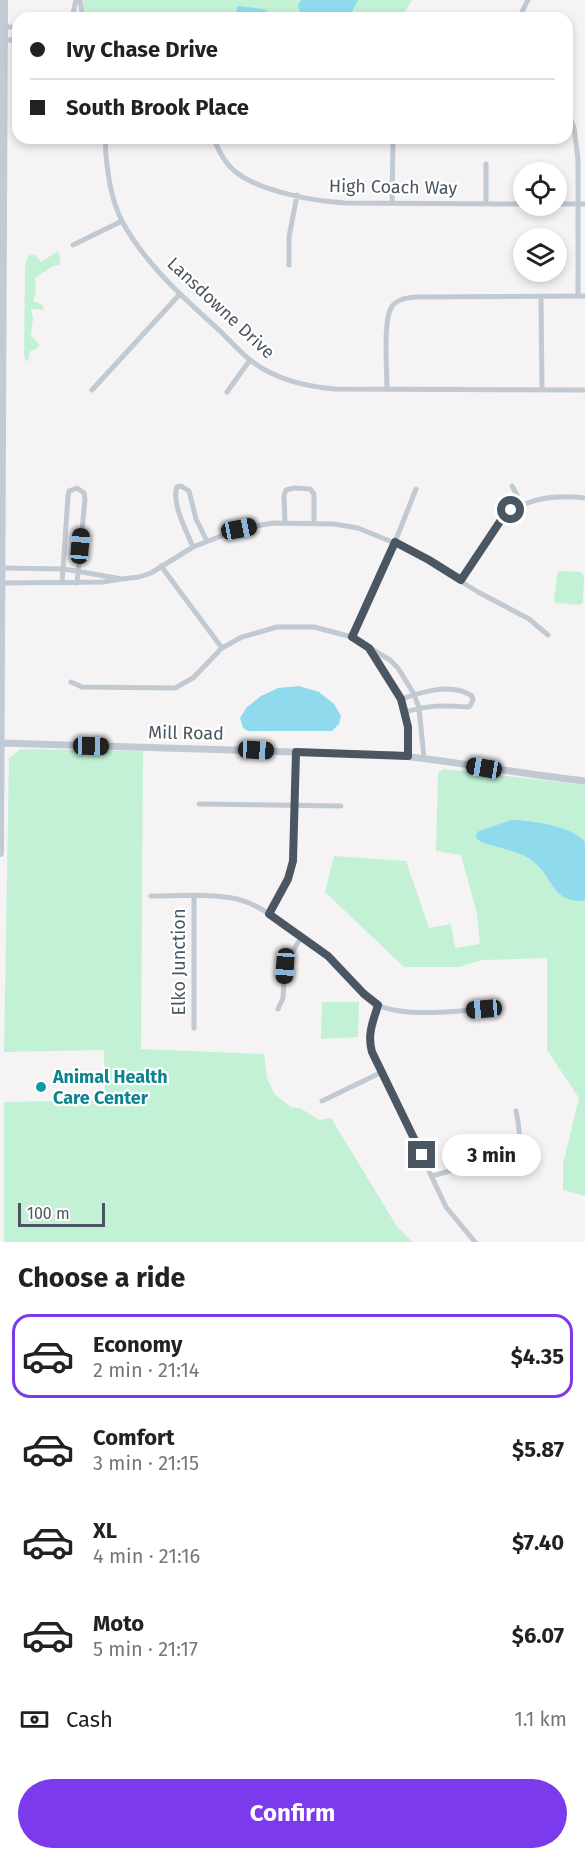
<!DOCTYPE html>
<html lang="en">
<head>
<meta charset="utf-8">
<style>
  body { margin:0; font-family:"Fira Sans",sans-serif; background:#f2f2f2; color:#222; height:100vh; display:flex; flex-direction:column; font-size:22px; white-space:nowrap }
  * { box-sizing:border-box; margin:0 }
  p { font-size:20px; color:#767676 }
  .icon { flex:none; width:33px; height:33px; fill:none; stroke:currentColor; stroke-width:2; stroke-linecap:round; stroke-linejoin:round }
  .map { position:relative; height:1242px; overflow:hidden }
  .drawer { display:flex; flex-direction:column; background:#fff; flex:1 }
  .drawer>* { flex:none }
  .top-card { position:absolute; left:12px; top:12px; width:561px; height:132px; border-radius:18px; box-shadow:0 3px 9px #0003; display:grid; align-content:center; height:132px; padding:0 18px; background:#fff }
  .buttons { position:absolute; left:513px; top:162px; display:grid; gap:12px }
  .buttons a { display:grid; place-items:center; width:54px; height:54px; border-radius:50%; background:#fff; box-shadow:0 3px 9px #0003; font-size:30px }
  .scale { position:absolute; left:18px; bottom:15px; width:87px; box-sizing:border-box; padding-left:6px; border:3px solid #4a5661; border-top:0; font-size:16px; line-height:21px; white-space:nowrap; color:#4a5661; -webkit-text-stroke:4px #fff; paint-order:stroke }
  .end { position:absolute; width:27px; height:27px; margin:-14px; border:8px solid #4a5661; background:#fff; box-shadow:0 0 0 3px #fff }
  .from { border-radius:50% }
  .bubble { position:absolute; height:42px; border-radius:21px; background:#fff; box-shadow:0 3px 9px #0003; font-size:20px; font-weight:700; line-height:42px; text-align:center }
  .car { position:absolute; width:18px; height:36px; margin:-18px -9px; border-radius:8px; box-shadow:0 0 4px 2px #0007; background:linear-gradient(#222 24%,#8ab4d8 0 40%,#222 0 76%,#8ab4d8 0 86%,#222 0) }
  .top-card b { display:flex; align-items:center; gap:21px; height:57px; font-size:22px }
  .top-card b+b { border-top:2px solid #e0e0e0 }
  .top-card i { width:15px; height:15px; background:#222 }
  ul { padding:0; list-style:none }
  li { display:flex; align-items:center; gap:18px; height:84px; margin:0 12px 9px; padding:0 6px; border:3px solid transparent; border-radius:18px }
  li div { flex:1 }
  li b { display:block; font-size:22px }
  li em { font-style:normal; font-weight:700 }
  li.current { border-color:#7c3aed }
  li>.icon { width:54px; height:54px; stroke-width:1.5 }
  h2 { padding:0 18px; font-size:27px; line-height:72px }
  .pay { display:flex; align-items:center; gap:15px; height:66px; padding:0 18px; font-size:22px }
  .pay p { margin-inline-start:auto }
  .button { display:flex; gap:12px; margin-top:auto; padding:12px 18px }
  .button a { flex:1; height:69px; border-radius:36px; background:#7c3aed; color:#fff; font-size:24px; font-weight:700; line-height:69px; text-align:center }
  .map>svg:first-child { display:block }
  .green { fill:#c3f1d5 }
  .water { fill:#90daee }
  .lines { fill:none; stroke-linecap:round; stroke-linejoin:round }
  .minor { stroke:#c1cad2; stroke-width:5 }
  .tertiary { stroke:#c1cad2; stroke-width:7 }
  .secondary { stroke:#c1cbd6; stroke-width:8 }
  .route { stroke:#4a5661; stroke-width:8 }
  .culture-dot { fill:#0f9aa8; stroke:#fff; stroke-width:2 }
  .labels { text-anchor:middle; dominant-baseline:central; stroke-width:4.5; stroke-linejoin:round; paint-order:stroke }
  .street-label { font-size:18px; fill:#4a5661; stroke:#fff }
  .culture-label { font-size:18px; font-weight:bold; fill:#0d838f; stroke:#fff; text-anchor:start }
</style>
</head>
<body>
<div class="map">
<svg width="585" height="1242" viewBox="0 0 585 1242">
  <rect width="100%" height="100%" fill="#f5f3f3"/>
  <path class="green" d="M83,0H412L401,18H86Z
    M58,251L60,256V265L53,266L35,278L36,293L33,301L42,305L44,310L31,309L33,318L31,336L40,345L35,350L30,351L29,358L26,362L24,355L25,267L28,256L34,254L41,262Z
    M559,571L581,572L584,576L583,602L580,605L556,603L554,600L557,574Z
    M21,749L143,751L141,1049L264,1054L267,1078L275,1095L291,1107L300,1108L319,1120L331,1118L396,1225L412,1242H4V1102L105,1100L104,1050L4,1052L9,758Z
    M443,769L585,785V1196L563,1190V1164L579,1098L547,1050V958L482,960L459,967H404L325,892L334,856L406,861L429,928L451,924L455,948L480,944L477,914L461,855L436,851L438,773Z
    M322,1002H359L358,1037L321,1039Z"/>
  <path class="water" d="M301,0H358L349,18H303L301,16L298,5Z
    M237,6L264,9L275,18H236Z
    M299,686L319,692L334,704L341,716L339,724L332,731H248L243,728L240,718L246,708L261,696L278,688Z
    M511,820C531,820 572,826 585,842V899L583,901C551,901 555,880 534,862C521,851 498,848 481,842L476,838L477,832Z"/>
  <g class="lines">
    <path class="minor" d="M80,0L83,18
      M72,18L76,0
      M519,18L528,0
      M0,27H18
      M0,40H18
      M567,110L574,128L578,159V296
      M105,138C106,165 110,199 123,223C147,266 184,298 220,331C235,346 250,363 269,372C290,383 312,387 335,389L585,390
      M213,138C219,151 225,164 237,173C262,192 314,201 345,203L524,204
      M392,203L393,138
      M486,204V164
      M556,204H585
      M73,245L122,221
      M289,265V237L297,195
      M541,297L542,390
      M387,389C387,370 383,323 391,308C396,299 406,298 416,297L585,296
      M92,390L180,294
      M227,392L250,360
      M512,486L522,504
      M285,523L284,496L286,490L294,488L310,489L314,494V523
      M193,547C187,532 171,503 177,487L181,486L189,491L196,519L207,541
      M161,566L222,648
      M2,568L64,569L122,579L139,577L151,573L193,547L239,529L273,523L334,524L358,528L409,549L478,592L529,619L548,635
      M461,580C497,525 509,489 585,498
      M2,583L103,582L120,579
      M62,583L68,496L69,491L77,488L84,493L85,499L77,583
      M352,637L395,542L416,489
      M369,649C397,691 409,704 408,756
      M71,682L82,687L175,688L193,678L222,648L242,637L277,627H314L352,637L390,660L398,668L414,694L419,708L424,758
      M401,699C422,692 452,682 472,696L473,700L470,706L468,707C444,705 429,705 405,712
      M199,804L341,806
      M151,896C177,896 212,893 237,899C261,905 280,922 299,936C309,943 321,949 330,957C345,971 360,996 378,1005C407,1019 468,1010 500,1007
      M194,897V1028
      M269,914L288,879L293,861L296,752
      M378,1005C372,1022 367,1034 372,1051L446,1207L475,1242
      M278,1009L283,998L285,966L301,937
      M322,1101L382,1072
      M432,1176C443,1173 454,1169 465,1168C476,1167 487,1169 498,1168C526,1164 520,1130 516,1111"/>
    <path class="tertiary" d="M0,743L392,755C456,761 520,774 585,781"/>
    <path class="secondary" d="M0,853L4,0"/>
  </g>
  <g class="lines">
    <path class="route" d="M422,1155L372,1052C367,1034 373,1022 378,1005L364,994L328,956L269,914L288,879L293,861L296,752L408,756V727L401,699L369,648L352,637L395,542L429,560L461,580L501,520L511,510"/>
  </g>
  <circle class="culture-dot" cx="41" cy="1087" r="6"/>
  <g class="labels">
    <g class="street-label">
      <text transform="translate(393 187) rotate(1)">High Coach Way</text>
      <text transform="translate(221 308) rotate(43)">Lansdowne Drive</text>
      <text transform="translate(186 733) rotate(1)">Mill Road</text>
      <text transform="translate(179 962) rotate(-90)">Elko Junction</text>
    </g>
    <g class="culture-label">
      <text x="53" y="1077">Animal Health<tspan x="53" dy="21">Care Center</tspan></text>
    </g>
  </g>
</svg>
<div class="buttons">
<a><svg class="icon" aria-label="locate" viewBox="0 0 24 24"><circle cx="12" cy="12" r="6"/><path d="M12 2v4M12 18v4M2 12h4M18 12h4"/></svg></a>
<a><svg class="icon" aria-label="layers" viewBox="0 0 24 24"><path d="M12 4l9 5-9 5-9-5zM3 14l9 5 9-5"/></svg></a>
</div>
<div class="scale">100 m</div>
<i class="end from" style="left:511px;top:510px"></i>
<i class="end" style="left:422px;top:1155px"></i>
<div class="bubble" style="left:442px;top:1134px;width:99px">3 min</div>
<i class="car" style="left:239px;top:529px;rotate:79deg"></i>
<i class="car" style="left:80px;top:546px;rotate:5deg"></i>
<i class="car" style="left:91px;top:746px;rotate:91deg"></i>
<i class="car" style="left:256px;top:750px;rotate:93deg"></i>
<i class="car" style="left:484px;top:768px;rotate:279deg"></i>
<i class="car" style="left:285px;top:966px;rotate:184deg"></i>
<i class="car" style="left:484px;top:1009px;rotate:265deg"></i>
<div class="top-card">
<b><i class="from"></i>Ivy Chase Drive</b>
<b><i></i>South Brook Place</b>
</div>
</div>
<section class="drawer">
<h2>Choose a ride</h2>
<ul>
<li class="current"><svg class="icon" aria-label="car" viewBox="0 0 24 24"><path d="M5 17H2v-5l4-1 3-4h7l3 4 3 1v5h-3M9 17h6M6 11h13"/><circle cx="7" cy="17" r="2"/><circle cx="17" cy="17" r="2"/></svg><div><b>Economy</b><p>2 min · 21:14</p></div><em>$4.35</em></li>
<li><svg class="icon" aria-label="car" viewBox="0 0 24 24"><path d="M5 17H2v-5l4-1 3-4h7l3 4 3 1v5h-3M9 17h6M6 11h13"/><circle cx="7" cy="17" r="2"/><circle cx="17" cy="17" r="2"/></svg><div><b>Comfort</b><p>3 min · 21:15</p></div><em>$5.87</em></li>
<li><svg class="icon" aria-label="car" viewBox="0 0 24 24"><path d="M5 17H2v-5l4-1 3-4h7l3 4 3 1v5h-3M9 17h6M6 11h13"/><circle cx="7" cy="17" r="2"/><circle cx="17" cy="17" r="2"/></svg><div><b>XL</b><p>4 min · 21:16</p></div><em>$7.40</em></li>
<li><svg class="icon" aria-label="car" viewBox="0 0 24 24"><path d="M5 17H2v-5l4-1 3-4h7l3 4 3 1v5h-3M9 17h6M6 11h13"/><circle cx="7" cy="17" r="2"/><circle cx="17" cy="17" r="2"/></svg><div><b>Moto</b><p>5 min · 21:17</p></div><em>$6.07</em></li>
</ul>
<div class="pay"><svg class="icon" aria-label="cash" viewBox="0 0 24 24"><path d="M3 7h18v10H3z"/><circle cx="12" cy="12" r="2"/></svg>Cash<p>1.1 km</p></div>
<div class="button"><a>Confirm</a></div>
</section>
</body>
</html>
